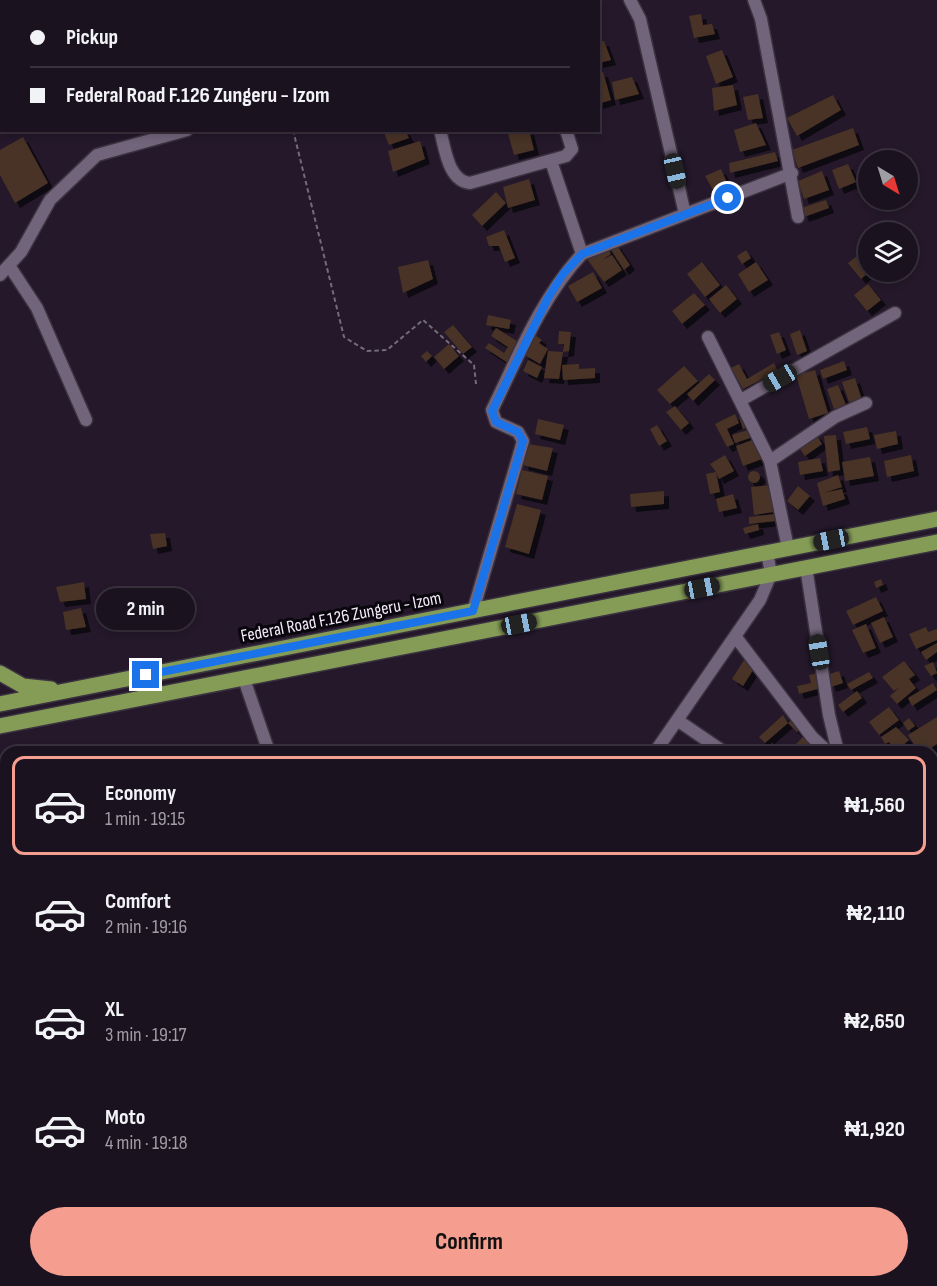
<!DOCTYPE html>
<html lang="en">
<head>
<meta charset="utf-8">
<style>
  body { margin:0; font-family:"Sofia Sans Condensed",sans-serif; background:#28202d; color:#f1f3f6; height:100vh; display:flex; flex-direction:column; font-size:22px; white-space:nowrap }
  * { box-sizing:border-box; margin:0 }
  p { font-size:20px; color:#a09ea5 }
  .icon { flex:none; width:33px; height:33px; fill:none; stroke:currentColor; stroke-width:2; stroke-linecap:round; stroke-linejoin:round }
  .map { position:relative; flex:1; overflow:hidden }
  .sheet { position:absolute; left:0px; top:746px; width:938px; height:542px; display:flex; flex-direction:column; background:#1b1220; border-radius:18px 18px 0 0; box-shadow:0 3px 9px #0003,0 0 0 2px #39323e }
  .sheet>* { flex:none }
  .hud { position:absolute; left:0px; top:0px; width:600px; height:132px; box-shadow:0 3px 9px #0003,0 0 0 2px #39323e; display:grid; align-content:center; height:132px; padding:0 30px; background:#1b1220 }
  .needle { width:39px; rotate:142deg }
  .buttons { position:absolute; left:858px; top:150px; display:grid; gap:12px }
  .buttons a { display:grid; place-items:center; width:60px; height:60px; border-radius:50%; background:#1b1220; box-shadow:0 3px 9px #0003,0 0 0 2px #39323e; font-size:30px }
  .end { position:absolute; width:27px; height:27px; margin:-14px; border:8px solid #1a73e8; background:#fff; box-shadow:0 0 0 3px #fff }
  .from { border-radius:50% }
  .bubble { position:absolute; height:42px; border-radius:21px; background:#1b1220; box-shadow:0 3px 9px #0003,0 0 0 2px #39323e; font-size:20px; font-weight:700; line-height:42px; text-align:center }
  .car { position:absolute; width:18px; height:36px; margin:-18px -9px; border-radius:8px; box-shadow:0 0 4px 2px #0007; background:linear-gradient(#222 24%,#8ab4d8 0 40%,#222 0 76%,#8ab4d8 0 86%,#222 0) }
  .hud b { display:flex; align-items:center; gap:21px; height:57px; font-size:22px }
  .hud b+b { border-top:2px solid #39323e }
  .hud i { width:15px; height:15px; background:#f1f3f6 }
  ul { padding:10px 0 0; list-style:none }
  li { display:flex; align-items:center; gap:18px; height:99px; margin:0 12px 9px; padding:0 18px; border:3px solid transparent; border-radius:12px }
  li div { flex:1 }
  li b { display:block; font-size:22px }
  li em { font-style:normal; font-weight:700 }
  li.selected { border-color:#f59d8f }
  li>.icon { width:54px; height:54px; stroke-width:1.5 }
  .action { display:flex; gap:12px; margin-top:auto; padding:12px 30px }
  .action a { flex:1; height:69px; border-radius:36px; background:#f59d8f; color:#111; font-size:24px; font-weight:700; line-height:69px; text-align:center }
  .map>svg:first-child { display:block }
  .building { fill:#483325; filter:url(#shadow) }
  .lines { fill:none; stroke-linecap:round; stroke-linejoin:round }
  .minor-casing { stroke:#3b3240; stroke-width:15 }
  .major-casing { stroke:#3b3240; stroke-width:18 }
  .path { stroke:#756b7b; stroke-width:2; stroke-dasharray:4.5 3; stroke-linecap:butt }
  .minor { stroke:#72647a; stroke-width:12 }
  .major { stroke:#859c57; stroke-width:15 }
  .route { stroke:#1a73e8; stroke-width:8 }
  .labels { text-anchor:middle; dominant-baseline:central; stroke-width:6; stroke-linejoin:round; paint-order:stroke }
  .street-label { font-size:18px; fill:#f4ecf9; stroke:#0a060d }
</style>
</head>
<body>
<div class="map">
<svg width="937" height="1286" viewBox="0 0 937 1286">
  <defs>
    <filter id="shadow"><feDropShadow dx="5" dy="5" stdDeviation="0" flood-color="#0009"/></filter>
  </defs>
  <rect width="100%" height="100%" fill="#24182a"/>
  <path class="building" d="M701,14L703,25L712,24L715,34L694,38L689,16Z
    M604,41L611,60L598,63V42Z
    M722,50L733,77L716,84L706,56Z
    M603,72L611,100L598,104V73Z
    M632,77L639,94L615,100L612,82Z
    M733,85L737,105L714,111L712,88Z
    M758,94L763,118L748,120L743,97Z
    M833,95L841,110L797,136L787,118Z
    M756,123L766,145L740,152L734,130Z
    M853,128L859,145L798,168L792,150Z
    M383,130H405L409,138L389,145Z
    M507,130H529L534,150L514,155Z
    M23,137L48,183L15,203L0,175V150Z
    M420,141L425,159L393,172L388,151Z
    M775,152L778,161L730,173L729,163Z
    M848,164L856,182L839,189L832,170Z
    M721,169L728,185L716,195L705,176Z
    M822,171L829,190L804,199L798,181Z
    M529,179L535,200L508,208L503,187Z
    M496,192L506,203L482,226L472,215Z
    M826,200L829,208L804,217L801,208Z
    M504,230L515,258L505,262L499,246H489L486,237Z
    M616,244L630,265L624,270L610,248Z
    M606,246L611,254L602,260L612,255L622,270L604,282L587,259Z
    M746,250L751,258L742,264L737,256Z
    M857,256L868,269V273L861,279L848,263Z
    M428,260L433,279L403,293L398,267Z
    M702,262L720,285L705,297L687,274Z
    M756,262L768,280L749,292L738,274Z
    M593,272L602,288L577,302L568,286Z
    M868,284L881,300L867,311L854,295Z
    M726,285L737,299L720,313L709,299Z
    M694,293L705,305L682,324L672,311Z
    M488,315L511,320L509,329L486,325Z
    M453,325L472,347L463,354L444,332Z
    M496,328L520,343L508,363L485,348L489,343L504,353L508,347L491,336Z
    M800,330L807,351L797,355L790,334Z
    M559,331L571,332L569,351L563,352L559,379L544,378L548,351L563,352L564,344H558Z
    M779,332L786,350L777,354L770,335Z
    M535,335L542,340L539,343L548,349L540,364L523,354Z
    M449,344L459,356L444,369L434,357Z
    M427,351L432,356L426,362L421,356Z
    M528,360L542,367L537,378L523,371Z
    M844,361L847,370L823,379L820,370Z
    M774,363L778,371L743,389L731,368L739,364L747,379Z
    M579,364V369L595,368V378L563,380L562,365Z
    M684,366L698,381L670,404L657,390Z
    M815,370L828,413L809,419L796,375Z
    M709,374L715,380L693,401L687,394Z
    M855,378L862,400L850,405L842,382Z
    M838,385L846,405L834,409L827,389Z
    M675,406L689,423L681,430L666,412Z
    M735,414L739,423L727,429L734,444L727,447L715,424Z
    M743,416L747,427L743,429L739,417Z
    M538,419L564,425L560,440L535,434Z
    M657,425L667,441L659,446L650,429Z
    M867,427L870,439L846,444L843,432Z
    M751,429L753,437L735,443L732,435Z
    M896,431L898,444L877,449L874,435Z
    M816,434L822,444L805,456L798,446Z
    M836,435L840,470L828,472L824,436Z
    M755,439L762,459L743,466L736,446Z
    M528,444L553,448L547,471L523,465Z
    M725,455L734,471L719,479L716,472L720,492L710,494L706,474L716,472L710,464Z
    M911,455L914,471L887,477L884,461Z
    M870,457L874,476L845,481L842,462Z
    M820,458L823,471L800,475L798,462Z
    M522,470L548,476L542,500L516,494Z
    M748 477a6 6 0 1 1 12 0a6 6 0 1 1-12 0Z
    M838,475L842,487L823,493L842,489L845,499L823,506L817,483Z
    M770,485L773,512L754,515L751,487Z
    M798,486L810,496L798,510L787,501Z
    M664,491V504L631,507L630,494Z
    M733,494L737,508L719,512L716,499Z
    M517,504L541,510L529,554L505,547Z
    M775,514L776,521L749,524V517Z
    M758,524L759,530L745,534L743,528Z
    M165,533L167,546L153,549L150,534Z
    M881,579L883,585L876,588L874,582Z
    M84,582L86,599L60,602L56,587Z
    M876,597L883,611L853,625L846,611Z
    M81,608L86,627L66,630L63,612Z
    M884,617L893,637L880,643L871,623Z
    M866,624L876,648L863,653L852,630Z
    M926,627L928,632L937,629V640L916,649L909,634Z
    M937,643V652L926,660L921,652Z
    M744,660L755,667L743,686L732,679Z
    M904,661L915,675L909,679L916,688L897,704L890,696L900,687L894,691L882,677Z
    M933,662L937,673L931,676L924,666Z
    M839,671L843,683L831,687L827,675Z
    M869,672L873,678L851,690L847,684Z
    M818,673L821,688L799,694L797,686L811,683L809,675Z
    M933,683L937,690L912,706L908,698Z
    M857,691L862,698L843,712L838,705Z
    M889,707L899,720L879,735L869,722Z
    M783,715L788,723L791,720L800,729L797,732L788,723L765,743L759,737Z
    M937,717V744L924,752H919L908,735Z
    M909,718L915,726L908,731L903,723Z
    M896,727L909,740L895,752H887L893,748L889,742L885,744L881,737Z
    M803,737L813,746L808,752H794L791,749Z
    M772,743L783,752H770L767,749Z
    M933,784L937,795L932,799V785Z
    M932,1017L937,1024V1039L932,1043Z
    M0,1233L6,1240V1279L0,1272Z
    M109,1281H127L123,1286H105Z
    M324,1281H340L348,1286H320Z
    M398,1281H401L408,1286H395Z"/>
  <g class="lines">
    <g class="minor-casing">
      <path id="minor" d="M360,0V2
        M527,0L528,2
        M630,0L640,19L685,214
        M754,0L761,19L798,217
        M511,2L517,0
        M0,110H2
        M440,130C445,148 448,181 470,183L566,156L572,149L566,130
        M551,161L582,254L792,173
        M10,267L37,308L86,420
        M0,275L21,252L50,200L97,155L187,130
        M708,337L770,461L788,548
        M741,400L895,313
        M770,461L835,417L866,403
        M806,567L829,715L838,752
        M473,611L523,441L518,432L496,422L492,410C518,357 541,298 582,254
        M735,636L812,737L828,752
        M244,679L269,752
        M677,720L724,752
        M655,752L760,600L771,574L767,552
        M0,834L6,846
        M932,863L937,867
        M932,918L937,913
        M937,980V1010
        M932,1226L937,1198
        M497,1281L505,1286
        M887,1281L912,1286
        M35,1286L37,1281
        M384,1286L387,1281
        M628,1286L633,1281
        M925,1286V1281"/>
    </g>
    <g class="major-casing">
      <path id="major" d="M0,673L23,686L51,689
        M0,704L937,519
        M0,726L937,542"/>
    </g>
    <path class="path" d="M293,130L344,337L367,351L387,350L423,320L474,365L476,384"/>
    <use href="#minor" class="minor"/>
    <use href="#major" class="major"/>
  </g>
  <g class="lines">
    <path class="route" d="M146,675L473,611L523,441L518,432L496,422L492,411L548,298L563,274L582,254L728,198"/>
  </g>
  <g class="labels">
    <g class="street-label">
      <text transform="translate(341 617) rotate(-11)">Federal Road F.126 Zungeru - Izom</text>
    </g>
  </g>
</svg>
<div class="buttons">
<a><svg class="needle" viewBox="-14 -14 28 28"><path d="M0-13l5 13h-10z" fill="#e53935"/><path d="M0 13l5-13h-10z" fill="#a09ea5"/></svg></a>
<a><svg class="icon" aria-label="layers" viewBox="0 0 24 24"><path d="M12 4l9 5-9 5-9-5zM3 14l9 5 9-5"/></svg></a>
</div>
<i class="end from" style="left:728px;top:198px"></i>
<i class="end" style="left:146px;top:675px"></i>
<div class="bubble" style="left:96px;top:588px;width:99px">2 min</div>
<i class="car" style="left:675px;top:171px;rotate:167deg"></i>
<i class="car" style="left:780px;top:378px;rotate:240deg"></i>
<i class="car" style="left:831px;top:540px;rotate:259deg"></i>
<i class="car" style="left:702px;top:588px;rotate:79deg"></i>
<i class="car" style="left:519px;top:624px;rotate:79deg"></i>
<i class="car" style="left:819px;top:652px;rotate:351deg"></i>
<div class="hud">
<b><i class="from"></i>Pickup</b>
<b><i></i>Federal Road F.126 Zungeru - Izom</b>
</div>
<section class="sheet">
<ul>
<li class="selected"><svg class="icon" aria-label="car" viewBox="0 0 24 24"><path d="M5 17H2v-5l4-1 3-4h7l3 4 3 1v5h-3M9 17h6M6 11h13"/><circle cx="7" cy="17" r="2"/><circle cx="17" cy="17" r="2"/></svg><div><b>Economy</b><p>1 min · 19:15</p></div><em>₦1,560</em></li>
<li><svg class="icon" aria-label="car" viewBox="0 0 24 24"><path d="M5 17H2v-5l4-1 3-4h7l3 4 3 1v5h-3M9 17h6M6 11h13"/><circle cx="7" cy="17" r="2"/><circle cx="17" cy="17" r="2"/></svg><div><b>Comfort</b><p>2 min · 19:16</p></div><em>₦2,110</em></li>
<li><svg class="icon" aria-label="car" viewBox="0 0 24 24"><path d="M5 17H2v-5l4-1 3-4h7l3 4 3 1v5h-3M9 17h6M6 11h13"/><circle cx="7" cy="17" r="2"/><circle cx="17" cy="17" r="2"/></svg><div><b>XL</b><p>3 min · 19:17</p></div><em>₦2,650</em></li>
<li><svg class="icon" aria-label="car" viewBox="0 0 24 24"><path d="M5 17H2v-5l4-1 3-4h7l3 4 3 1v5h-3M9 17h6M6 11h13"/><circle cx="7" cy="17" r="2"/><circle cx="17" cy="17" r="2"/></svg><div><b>Moto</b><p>4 min · 19:18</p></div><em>₦1,920</em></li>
</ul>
<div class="action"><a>Confirm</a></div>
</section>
</div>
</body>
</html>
